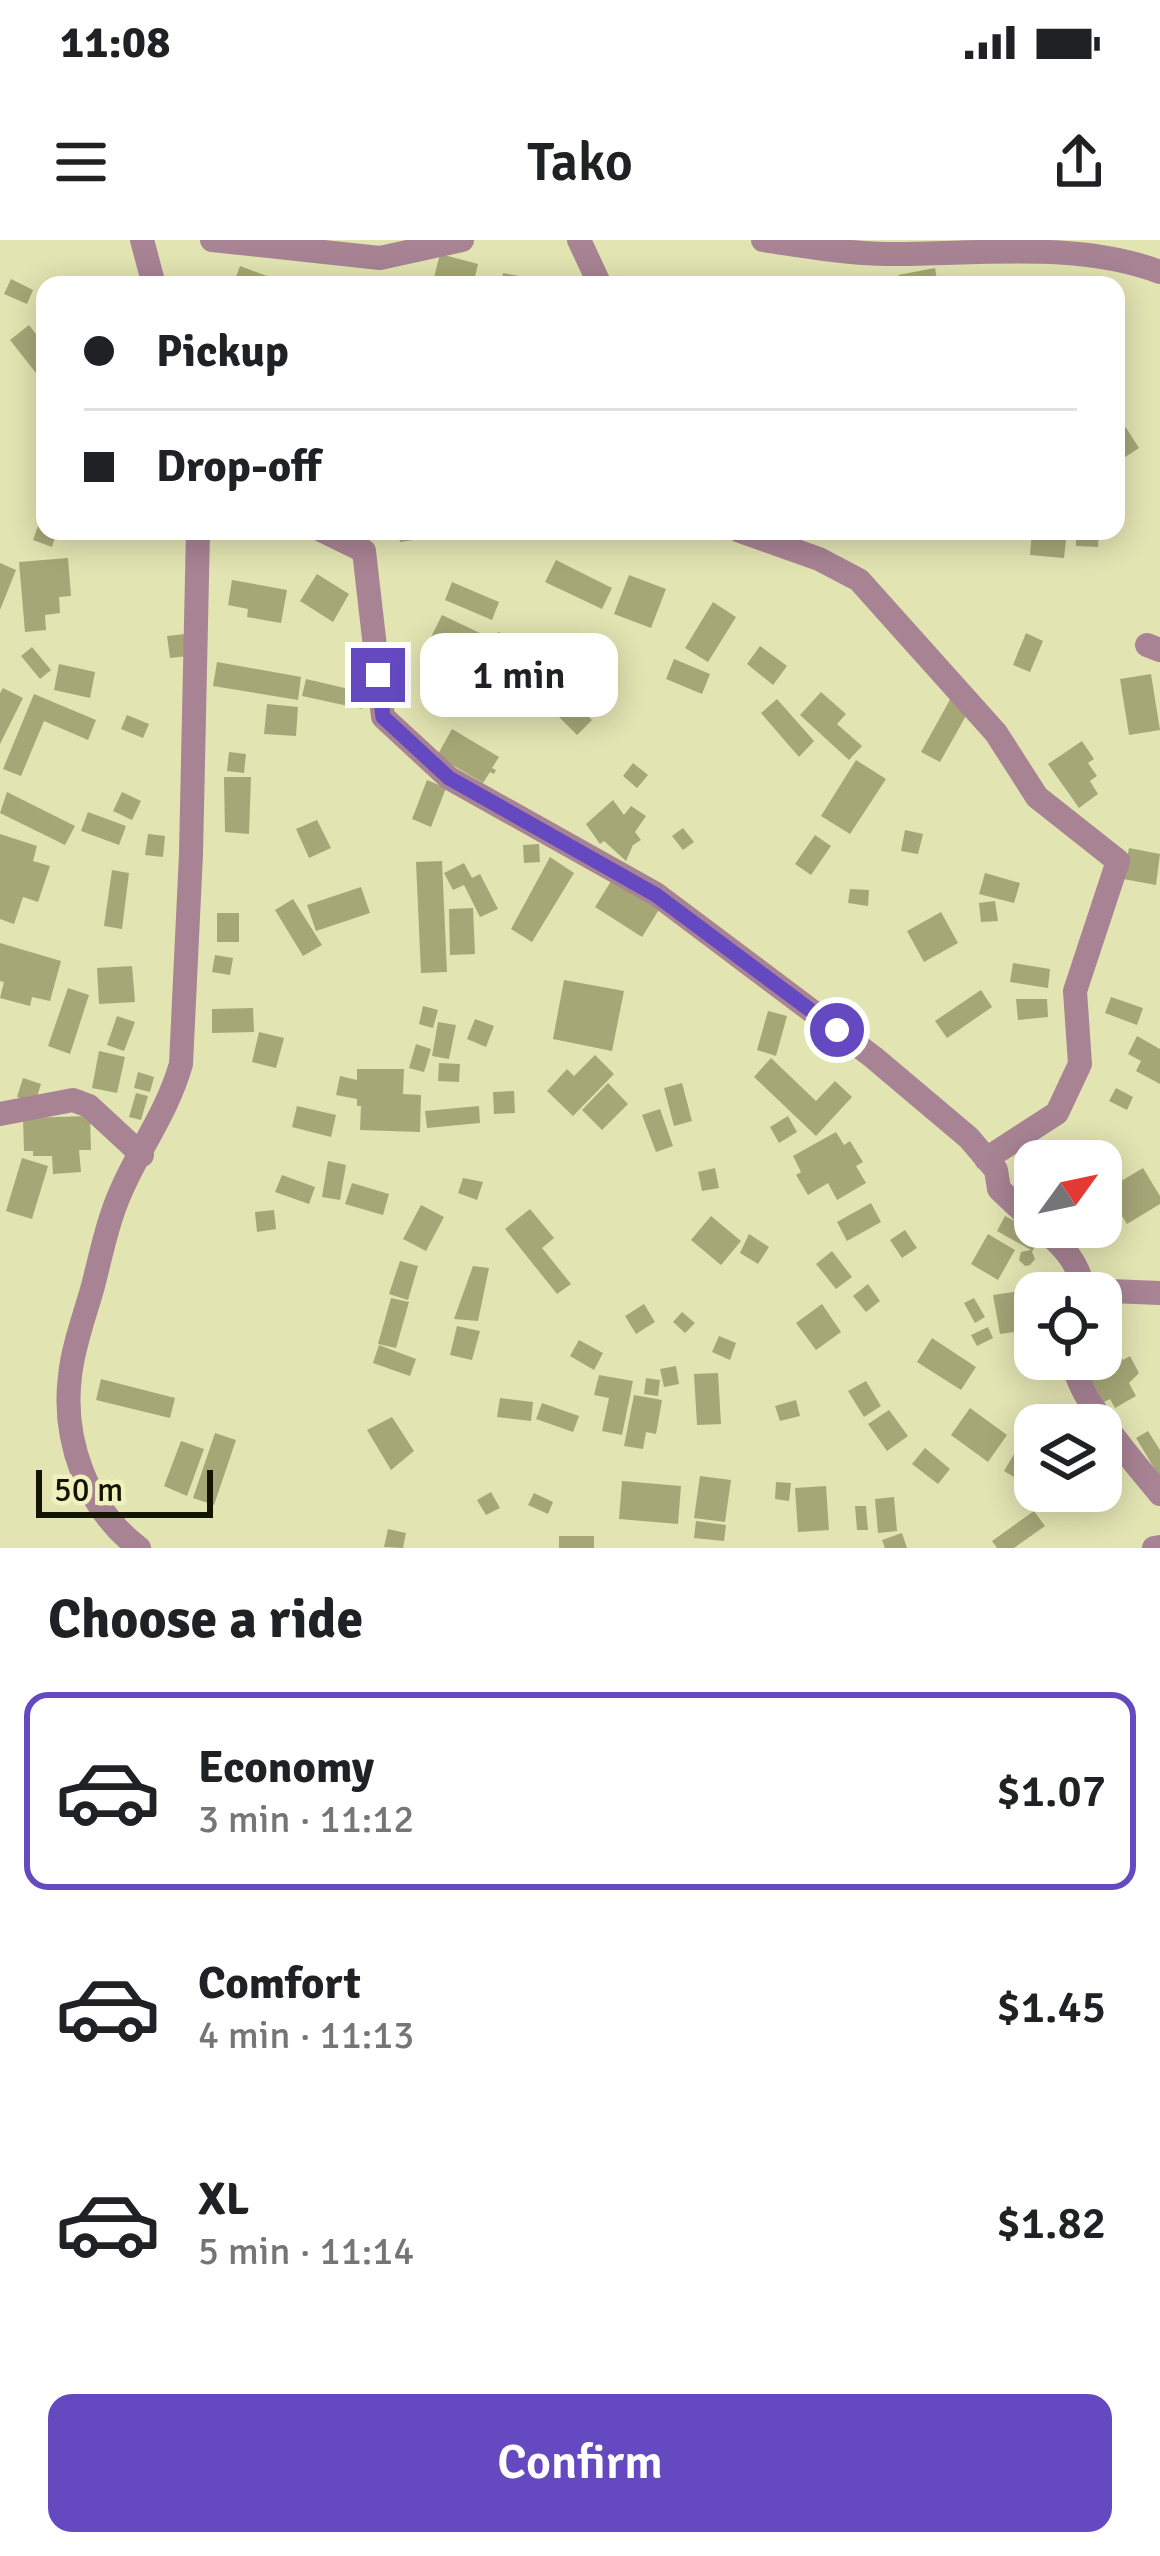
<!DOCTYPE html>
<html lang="en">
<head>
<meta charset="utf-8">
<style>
  body { margin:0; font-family:Signika,sans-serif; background:#f6f6f6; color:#202124; height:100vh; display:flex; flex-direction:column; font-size:45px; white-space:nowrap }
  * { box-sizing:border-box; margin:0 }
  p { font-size:39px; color:#757577 }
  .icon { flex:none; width:66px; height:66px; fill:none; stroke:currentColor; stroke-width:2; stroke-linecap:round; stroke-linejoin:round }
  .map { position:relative; height:1308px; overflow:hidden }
  .details { display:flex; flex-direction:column; background:#fff; flex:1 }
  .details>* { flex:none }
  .hud { position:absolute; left:36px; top:36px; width:1089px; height:264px; border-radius:24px; box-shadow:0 6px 30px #0003; display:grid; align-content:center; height:264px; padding:0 48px; background:#fff }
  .needle { width:78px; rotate:57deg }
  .fabs { position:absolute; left:1014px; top:900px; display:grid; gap:24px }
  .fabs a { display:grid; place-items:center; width:108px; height:108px; border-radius:24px; background:#fff; box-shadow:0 6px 30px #0003; font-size:60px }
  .scale { position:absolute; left:36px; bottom:30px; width:177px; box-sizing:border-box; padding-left:12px; border:6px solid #141403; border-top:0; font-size:33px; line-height:42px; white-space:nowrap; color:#141403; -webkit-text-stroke:9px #f0f1bf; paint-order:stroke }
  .end { position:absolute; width:54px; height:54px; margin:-27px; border:15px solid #6449c1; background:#fff; box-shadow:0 0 0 6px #fff }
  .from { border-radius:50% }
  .bubble { position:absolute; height:84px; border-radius:24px; background:#fff; box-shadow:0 6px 30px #0003; font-size:39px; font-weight:600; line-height:84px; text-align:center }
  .hud b { display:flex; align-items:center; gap:42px; height:114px; font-size:45px }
  .hud b+b { border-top:3px solid #e0e0e0 }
  .hud i { width:30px; height:30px; background:#202124 }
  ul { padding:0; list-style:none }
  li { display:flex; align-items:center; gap:36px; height:198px; margin:0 24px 18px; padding:0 24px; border:6px solid transparent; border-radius:24px }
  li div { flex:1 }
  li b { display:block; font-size:45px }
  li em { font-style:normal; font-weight:600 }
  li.current { border-color:#6449c1 }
  li>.icon { width:108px; height:108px; stroke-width:1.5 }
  h2 { padding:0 48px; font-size:54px; line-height:144px }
  .primary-button { display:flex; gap:24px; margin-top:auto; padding:24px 48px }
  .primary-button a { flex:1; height:138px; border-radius:24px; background:#6449c1; color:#fff; font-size:48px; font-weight:600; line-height:138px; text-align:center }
  .status { display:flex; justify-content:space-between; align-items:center; height:84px; padding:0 60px; background:#fff; direction:ltr }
  .status svg { height:33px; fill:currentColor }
  header { display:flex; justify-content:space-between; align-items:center; height:156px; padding:0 48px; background:#fff; font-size:54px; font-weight:600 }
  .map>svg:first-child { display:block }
  .building { fill:#a6a777 }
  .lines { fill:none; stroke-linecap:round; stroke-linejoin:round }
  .minor { stroke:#a88394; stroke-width:24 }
  .route { stroke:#6449c1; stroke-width:15 }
</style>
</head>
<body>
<div class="status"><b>11:08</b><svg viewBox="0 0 49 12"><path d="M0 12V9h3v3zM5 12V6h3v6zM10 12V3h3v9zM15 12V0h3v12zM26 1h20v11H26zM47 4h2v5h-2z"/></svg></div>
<header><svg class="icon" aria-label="menu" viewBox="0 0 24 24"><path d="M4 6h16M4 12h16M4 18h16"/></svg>Tako<svg class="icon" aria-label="share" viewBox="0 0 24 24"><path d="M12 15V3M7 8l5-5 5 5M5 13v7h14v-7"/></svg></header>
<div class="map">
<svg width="1160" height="1308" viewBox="0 0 1160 1308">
  <rect width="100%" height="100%" fill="#e2e4b2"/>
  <path class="building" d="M440,14L478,24L473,45L433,41Z
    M240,26L291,45H233Z
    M935,28L938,45H900L898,35Z
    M503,33L548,41V45H501Z
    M11,39L33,50L27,64L4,54Z
    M29,85L45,106V126L36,133L10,100Z
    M1116,172L1139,208L1116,223Z
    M45,267V291H57L52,307L33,300Z
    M398,291H437L438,296L400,302Z
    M1032,291H1067L1064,318L1030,315Z
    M1076,291H1099L1098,307L1076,306Z
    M68,318L71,356L59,357L60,373L45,375L46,390L25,392L19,322Z
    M556,320L612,348L602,369L545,342Z
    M0,323L16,330L0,370Z
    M317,334L349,354L333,382L300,361Z
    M629,335L666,349L651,388L614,374Z
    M232,340L287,350L281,383L247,377L248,369L228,365Z
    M452,342L499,362L492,380L445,360Z
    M713,362L736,377L708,422L685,408Z
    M442,375L482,394L463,435L446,427L442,435L430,429L434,421L422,415Z
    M498,392L511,396L501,424L489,419Z
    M1026,393L1043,401L1030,432L1013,425Z
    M185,394L188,416L170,418L167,396Z
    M760,406L787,426L773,445L747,424Z
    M32,407L51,430L40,439L21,416Z
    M515,414L533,421L527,437L509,431Z
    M674,419L710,434L702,454L666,439Z
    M217,422L301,437L298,460L213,446Z
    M488,423L507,429L494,465L476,458Z
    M59,424L95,432L90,458L54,450Z
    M1151,434L1160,490L1129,495L1120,439Z
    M306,439L366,453L362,469L302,456Z
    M555,441L572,459L556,474L539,456Z
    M599,446L611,460L597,472L585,458Z
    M3,448L23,458L0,504V453Z
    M821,452L846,474L837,484L862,506L849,520L800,475Z
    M34,454L96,480L88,500L44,481L21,536L3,529Z
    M952,456L971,467L940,522L921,512Z
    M777,459L814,501L799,517L761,473Z
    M573,462L592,480L577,495L559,477Z
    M267,464L298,467L296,496L264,494Z
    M127,475L149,484L143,498L121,489Z
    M452,489L499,517L492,528L496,530L494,534L490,532L483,543L437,516Z
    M1082,501L1094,519L1088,523L1097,536L1090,541L1098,554L1079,568L1048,524Z
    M229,512L246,514L244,533L227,531Z
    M856,520L886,539L850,594L821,576Z
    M633,523L648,535L637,548L623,536Z
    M224,537H251L249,594L225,592Z
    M427,540L446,548L431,587L412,579Z
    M7,552L75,586L65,605L0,573Z
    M122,552L141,561L132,580L113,571Z
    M613,560L624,575L631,566L646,576L635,592L641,600L633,605L626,621L604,601L600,604L586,584Z
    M88,572L126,586L119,605L81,591Z
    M317,580L331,608L309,618L296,589Z
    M683,588L694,602L683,610L672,596Z
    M905,590L923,594L918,614L901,611Z
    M0,594L37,606L33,621L50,626L38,662L23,657L14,684L0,679Z
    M148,594L165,596L163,617L145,615Z
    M815,595L831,606L811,635L795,624Z
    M539,604L540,622L524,623L523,605Z
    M1129,608L1160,614L1156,645L1123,639Z
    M550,617L574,633L532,702L511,689Z
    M442,621L447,732L421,733L416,622Z
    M464,623L472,638L480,634L498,669L480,677L464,645L453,650L444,633Z
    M112,630L129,633L122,689L104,686Z
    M985,633L1020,643L1014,663L979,654Z
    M613,638L660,668L642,697L595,667Z
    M361,647L370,673L316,691L307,665Z
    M850,649L869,650L868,666L848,663Z
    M293,659L322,705L303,716L275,670Z
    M995,661L998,681L981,682L979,663Z
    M473,668L475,714L450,715L449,669Z
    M941,672L958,703L924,722L907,691Z
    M217,673H239V702H217Z
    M0,703L61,721L50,761L32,757L30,766L0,758L4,742L0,741Z
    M215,715L233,718L230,735L212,732Z
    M1013,723L1050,729L1048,748L1010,742Z
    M132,726L135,762L99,764L97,728Z
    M564,740L624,751L612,811L553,799Z
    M68,748L89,755L70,814L48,806Z
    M981,750L992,767L947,798L935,781Z
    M1111,757L1143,768L1137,785L1105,773Z
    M1016,759H1047L1048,777L1018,780Z
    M423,766L438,770L433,788L419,784Z
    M253,768L254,792L212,793V769Z
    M768,771L787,776L776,816L757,810Z
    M117,776L135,782L124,811L107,805Z
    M475,779L494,786L486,807L467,799Z
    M438,782L456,785L449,819L432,816Z
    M259,792L284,798L276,828L252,822Z
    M1137,796L1160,809V844L1136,831L1141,821L1128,814Z
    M416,804L431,809L424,832L409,828Z
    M99,811L125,817L117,853L92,848Z
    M595,815L614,834L573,876L547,851L567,829L574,836Z
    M771,818L816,861L835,841L852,857L816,896L754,837Z
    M439,823L460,824L459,842L438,841Z
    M357,829H404L403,854L421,855L420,892L360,890L361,866H357V859L336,855L340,836L357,840Z
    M138,832L154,837L150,852L134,848Z
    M23,838L41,844L35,863L17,857Z
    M608,843L628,864L602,890L582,870Z
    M682,843L692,881L674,886L664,848Z
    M1116,848L1133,857L1127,870L1109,861Z
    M514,851L515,873L494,874L493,852Z
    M136,853L148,856L141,880L129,877Z
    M297,866L336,875L331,897L292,887Z
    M479,866L480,883L427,888L425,871Z
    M660,869L673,906L656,912L642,875Z
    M90,876L91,910H79L81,932L53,934L52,916H33V911H24L23,878Z
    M788,876L797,892L779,903L770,887Z
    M836,892L844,905L850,901L863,922L856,926L866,943L837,960L828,943L808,955L796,935L801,932L793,916Z
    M22,918L48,926L32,979L6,971Z
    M328,921L346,925L340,960L322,957Z
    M715,928L719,948L702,951L698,932Z
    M1143,928L1160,956V964L1127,984L1122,976L1113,981L1104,965L1117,957L1111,947Z
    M282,935L315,947L309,964L275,952Z
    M463,938L483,942L477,960L458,953Z
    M352,943L389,954L383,975L345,964Z
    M871,963L881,982L847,1001L837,982Z
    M421,965L444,977L426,1011L403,999Z
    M530,969L554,998L542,1008L571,1044L557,1054L505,989Z
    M274,970L276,989L257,992L255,972Z
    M711,976L741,1001L721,1025L691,1000Z
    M1005,976L1041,995L1032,1012L1035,1019L1030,1025L1025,1026L1019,1020L1021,1012L1031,1010L997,991Z
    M905,990L917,1008L902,1018L890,1000Z
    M749,994L769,1007L758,1024L740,1013Z
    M988,994L1015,1010L998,1040L971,1024Z
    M832,1011L852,1037L836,1049L816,1024Z
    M400,1021L418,1026L408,1060L389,1054Z
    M473,1026L489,1028L478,1081L454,1079Z
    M868,1044L880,1061L866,1072L853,1056Z
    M1041,1048L1042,1053H1035V1089L1000,1094L993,1055Z
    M391,1058L409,1062L396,1108L378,1104Z
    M974,1058L985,1077L975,1083L964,1063Z
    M644,1064L655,1082L636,1094L625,1076Z
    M822,1064L841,1092L816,1110L796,1083Z
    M682,1072L695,1083L685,1093L673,1082Z
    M457,1086L480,1091L472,1120L450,1115Z
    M988,1087L993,1098L977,1106L971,1095Z
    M719,1096L736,1103L730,1120L712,1112Z
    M932,1098L976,1127L961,1150L917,1122Z
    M579,1100L603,1113L594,1130L570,1116Z
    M379,1105L416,1119L410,1136L373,1123Z
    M1116,1107L1123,1120L1130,1116L1139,1133L1129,1143L1136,1156L1115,1168L1110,1159L1104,1162L1093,1143L1077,1129Z
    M676,1126L679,1144L664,1147L660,1129Z
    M718,1133L721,1184L697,1185L694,1134Z
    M599,1135L633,1141L622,1195L602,1191L609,1158L594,1155Z
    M646,1138L660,1140L658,1156L644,1154Z
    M101,1139L175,1158L170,1178L96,1160Z
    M866,1141L881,1166L864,1177L848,1151Z
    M634,1155L662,1160L656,1194L646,1192L643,1209L624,1206Z
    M500,1158L533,1162L531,1181L497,1177Z
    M796,1160L800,1176L780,1181L775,1166Z
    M542,1163L579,1176L573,1192L536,1179Z
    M970,1168L1007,1195L988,1222L951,1195Z
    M889,1170L908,1196L887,1211L868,1184Z
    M392,1177L414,1211L391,1230L367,1190Z
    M1148,1191L1160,1210V1238L1136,1198Z
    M215,1193L236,1200L214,1265L193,1258Z
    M1023,1199L1035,1206V1217L1021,1241L1004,1231Z
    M181,1201L204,1209L187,1256L164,1246Z
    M925,1208L950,1229L938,1244L912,1224Z
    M700,1236L731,1240L725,1282L694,1278Z
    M622,1241L681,1246L678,1284L619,1279Z
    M776,1242L791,1243L789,1261L775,1259Z
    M826,1246L829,1290L798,1292L795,1248Z
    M491,1252L500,1268L486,1275L477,1260Z
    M534,1253L553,1262L548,1274L528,1265Z
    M894,1257L897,1291L878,1293L875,1259Z
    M855,1266H866L868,1290H857Z
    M1034,1271L1045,1286L1014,1308H997L992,1301Z
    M696,1281L726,1285L724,1301L694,1298Z
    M388,1289L406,1293L403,1308L384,1307Z
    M902,1293L907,1308H885L882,1300Z
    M559,1296H594V1308H559Z"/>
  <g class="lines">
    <path class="minor" d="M142,0L154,45
      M212,0L380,18L462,0
      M579,0L600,45
      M763,0C803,6 844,13 884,14C973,15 1076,0 1160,32
      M323,291L364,311L383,477L449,538L656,654L873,817L969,898L996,930L999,949L1035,983
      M740,291L819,319L859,340L996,493L1037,557L1118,621L1075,751L1080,824L1057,873L986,919
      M1147,405L1160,410
      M0,874L73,860L89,866L142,915
      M1040,987C1063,1005 1080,1024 1084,1053
      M1085,1050L1160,1053
      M1073,1119C1075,1156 1135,1223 1160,1254
      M139,1308C87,1269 62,1200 70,1136C73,1106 85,1075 93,1046C101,1015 108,979 122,949C141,906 168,870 181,824L191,614L198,291
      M1154,1308L1160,1307"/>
  </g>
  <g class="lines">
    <path class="route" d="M378,435L383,477L449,538L656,655L837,790"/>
  </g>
</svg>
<div class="fabs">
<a><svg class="needle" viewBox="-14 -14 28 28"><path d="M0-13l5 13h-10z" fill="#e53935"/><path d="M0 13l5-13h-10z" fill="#757577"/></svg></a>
<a><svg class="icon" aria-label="locate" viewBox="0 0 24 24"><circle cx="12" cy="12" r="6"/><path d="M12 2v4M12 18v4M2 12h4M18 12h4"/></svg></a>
<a><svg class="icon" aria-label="layers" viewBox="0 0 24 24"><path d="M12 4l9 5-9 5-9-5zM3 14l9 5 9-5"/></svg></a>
</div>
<div class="scale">50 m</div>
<i class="end from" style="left:837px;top:790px"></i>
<i class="end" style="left:378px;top:435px"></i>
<div class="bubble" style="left:420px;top:393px;width:198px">1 min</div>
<div class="hud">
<b><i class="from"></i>Pickup</b>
<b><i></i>Drop-off</b>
</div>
</div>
<section class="details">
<h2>Choose a ride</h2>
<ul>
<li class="current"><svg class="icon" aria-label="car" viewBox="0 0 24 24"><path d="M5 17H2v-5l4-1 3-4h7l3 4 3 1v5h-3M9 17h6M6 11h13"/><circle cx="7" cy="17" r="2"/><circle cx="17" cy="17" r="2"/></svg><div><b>Economy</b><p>3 min · 11:12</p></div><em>$1.07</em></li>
<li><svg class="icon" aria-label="car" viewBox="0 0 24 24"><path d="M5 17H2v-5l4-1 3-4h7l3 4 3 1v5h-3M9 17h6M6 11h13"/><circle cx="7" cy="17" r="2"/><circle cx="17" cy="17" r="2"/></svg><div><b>Comfort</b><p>4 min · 11:13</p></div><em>$1.45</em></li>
<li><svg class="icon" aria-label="car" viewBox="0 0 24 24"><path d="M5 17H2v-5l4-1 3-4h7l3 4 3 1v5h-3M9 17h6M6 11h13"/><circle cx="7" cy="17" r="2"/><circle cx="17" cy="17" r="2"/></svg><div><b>XL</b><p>5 min · 11:14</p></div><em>$1.82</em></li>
</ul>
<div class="primary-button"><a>Confirm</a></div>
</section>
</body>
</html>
